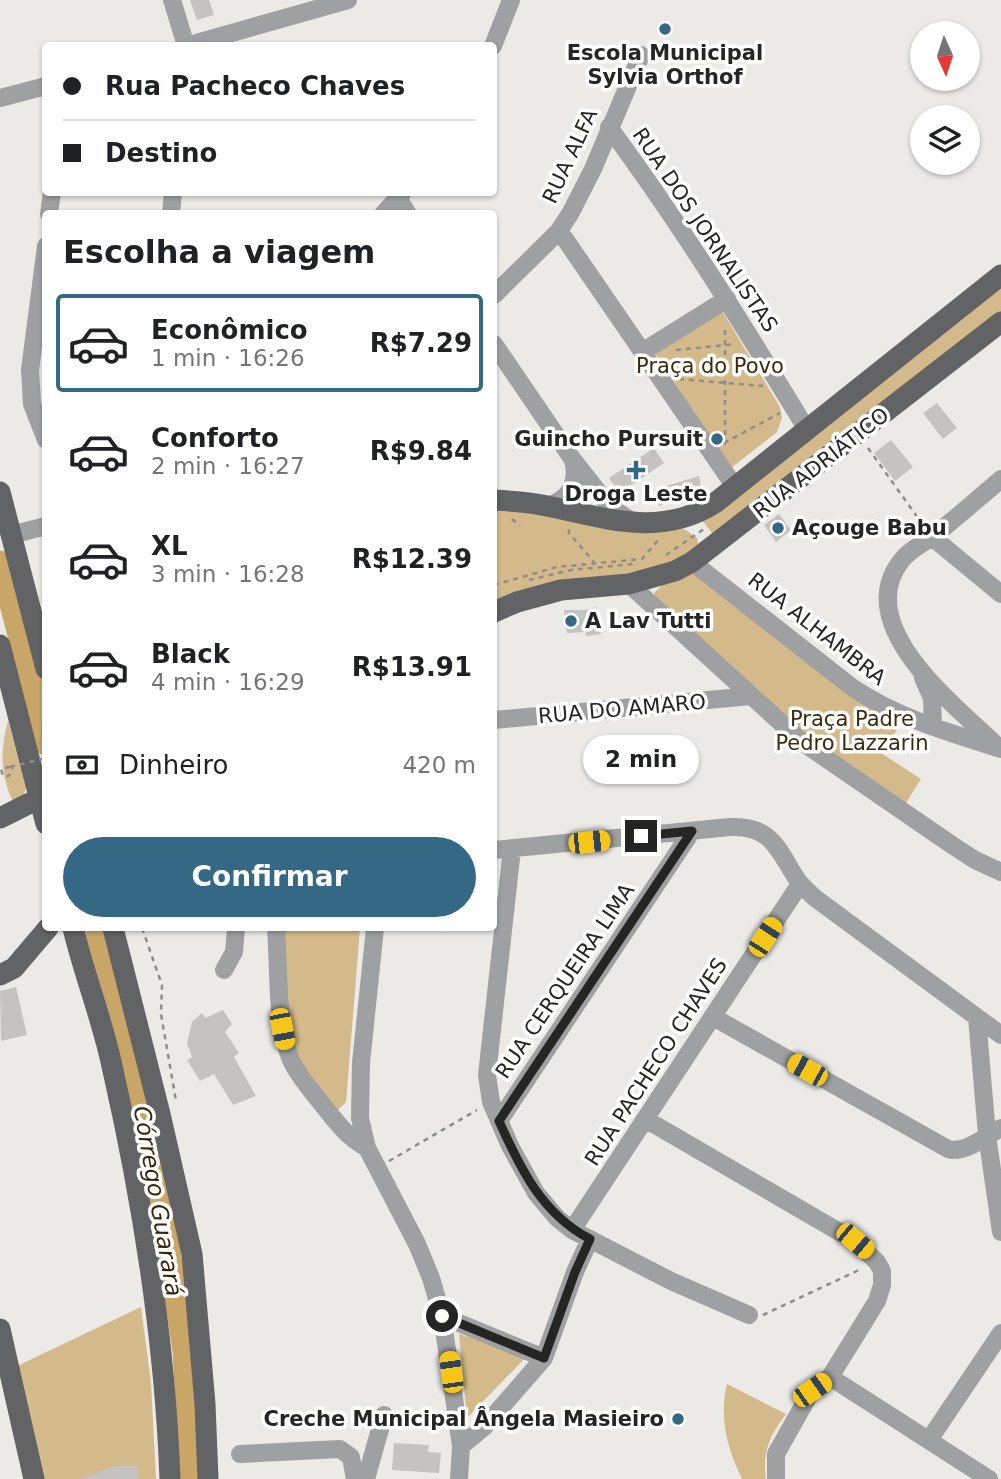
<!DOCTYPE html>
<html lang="pt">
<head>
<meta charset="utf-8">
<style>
  body { margin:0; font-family:"DejaVu Sans",sans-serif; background:#f2f2f2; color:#202124; height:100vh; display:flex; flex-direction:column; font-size:26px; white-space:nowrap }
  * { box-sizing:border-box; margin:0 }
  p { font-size:23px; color:#757577 }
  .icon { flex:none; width:38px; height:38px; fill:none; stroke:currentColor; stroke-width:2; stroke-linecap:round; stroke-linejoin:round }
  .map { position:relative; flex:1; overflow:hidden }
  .sheet { position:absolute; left:42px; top:210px; width:455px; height:721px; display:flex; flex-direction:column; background:#fff; border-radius:7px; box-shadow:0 2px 5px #0004 }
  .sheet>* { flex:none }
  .top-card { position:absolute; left:42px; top:42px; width:455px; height:154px; border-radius:7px; box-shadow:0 2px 5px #0004; display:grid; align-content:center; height:154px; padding:0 21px; background:#fff }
  .needle { width:46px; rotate:177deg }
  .tools { position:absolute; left:910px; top:21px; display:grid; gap:14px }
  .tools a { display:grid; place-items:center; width:70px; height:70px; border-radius:50%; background:#fff; box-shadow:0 2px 5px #0004; font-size:35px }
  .end { position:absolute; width:32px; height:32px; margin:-16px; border:9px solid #252524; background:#fff; box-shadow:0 0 0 4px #fff }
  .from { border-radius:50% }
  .bubble { position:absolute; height:49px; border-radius:24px; background:#fff; box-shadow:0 2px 5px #0004; font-size:23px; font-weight:700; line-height:49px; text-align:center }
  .car { position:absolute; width:21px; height:42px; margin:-21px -10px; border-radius:9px; box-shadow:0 0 5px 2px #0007; background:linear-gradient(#f5c518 24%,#345 0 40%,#f5c518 0 76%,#345 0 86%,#f5c518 0) }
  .top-card b { display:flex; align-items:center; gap:24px; height:66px; font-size:26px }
  .top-card b+b { border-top:2px solid #e0e0e0 }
  .top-card i { width:18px; height:18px; background:#202124 }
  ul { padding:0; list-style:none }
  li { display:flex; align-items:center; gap:21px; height:98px; margin:0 14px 10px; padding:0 7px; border:4px solid transparent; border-radius:7px }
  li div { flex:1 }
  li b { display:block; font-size:26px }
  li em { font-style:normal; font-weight:700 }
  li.selected { border-color:#346885 }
  li>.icon { width:63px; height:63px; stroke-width:1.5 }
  h2 { padding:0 21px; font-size:32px; line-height:84px }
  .pay { display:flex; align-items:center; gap:18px; height:77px; padding:0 21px; font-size:26px }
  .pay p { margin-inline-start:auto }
  .primary-button { display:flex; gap:14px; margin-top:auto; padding:14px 21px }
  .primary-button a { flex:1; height:80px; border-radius:42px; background:#346885; color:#fff; font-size:28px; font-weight:700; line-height:80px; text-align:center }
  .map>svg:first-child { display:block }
  .green { fill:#d4b98a }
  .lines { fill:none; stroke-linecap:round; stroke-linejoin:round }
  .river { stroke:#c9a668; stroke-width:23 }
  .building { fill:#c5c3c0 }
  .path { stroke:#8e8d8b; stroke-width:2.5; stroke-dasharray:5 5; stroke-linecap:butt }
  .minor { stroke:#9fa0a1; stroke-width:18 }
  .major { stroke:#616365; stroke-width:21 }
  .path-bridge { stroke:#8e8d8b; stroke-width:2.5; stroke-dasharray:5 5; stroke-linecap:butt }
  .route { stroke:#252524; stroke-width:9 }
  .poi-dot { fill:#346885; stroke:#fff; stroke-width:2.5 }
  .labels { text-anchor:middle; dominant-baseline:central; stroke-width:7; stroke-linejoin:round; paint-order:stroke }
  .poi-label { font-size:21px; font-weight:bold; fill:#252524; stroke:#fff }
  .street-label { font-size:21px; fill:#252524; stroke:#fff }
  .park-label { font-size:21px; fill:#3a2b0f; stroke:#fff }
  .water-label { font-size:23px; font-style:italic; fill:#352609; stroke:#fff }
</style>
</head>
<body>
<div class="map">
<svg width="1001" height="1479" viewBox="0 0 1001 1479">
  <rect width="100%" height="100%" fill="#eceae7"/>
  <path class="green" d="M1001,283V313L715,537L701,519Z
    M721,309L780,407L782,418L777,432L731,468L653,350Z
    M494,509L515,510L654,531L684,529L697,538L699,547L673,565L494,603Z
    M693,572L878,711L901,724L881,753L921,779L906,803L867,779L781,717L656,600L654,593L664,583Z
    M8,720L26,788L23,798L14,804C0,774 0,752 8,720Z
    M283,928H360L346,1102L338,1110L329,1104L301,1062L288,1031Z
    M141,1307L151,1383L156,1479H41L17,1366Z
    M459,1334L528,1355L467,1418Z
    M727,1384L786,1414C770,1435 762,1452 766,1479H742C727,1448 719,1418 727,1384Z"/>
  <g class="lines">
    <path class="river" d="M0,562L35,696L46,744
      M94,928L142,1109L168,1244L184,1351L191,1479"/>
  </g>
  <path class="building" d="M190,0H209L214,15L197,20Z
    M937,403L957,428L943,439L923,413Z
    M891,440L913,467L895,481L874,453Z
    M654,448L664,463L619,493L609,478Z
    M699,476L702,491L659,506L654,490Z
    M779,514L791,530L776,542L764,525Z
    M597,607L601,634L586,636V632L567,633L564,610H584Z
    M16,987L27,1035L1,1041L0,991Z
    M223,1010L232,1024L225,1032L239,1053L234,1057L256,1096L233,1105L214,1074L200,1081L187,1060L192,1057L187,1043L192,1022L202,1013L205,1018Z
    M394,1443L429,1445L428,1452L441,1453L439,1473L392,1470Z
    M114,1466H137L139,1479H81Z"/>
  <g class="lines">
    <path class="path" d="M676,350L735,344
      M679,379L763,386
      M724,443L780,413
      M725,445V329
      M868,448L923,525
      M512,519L520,526
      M569,529V533L594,562
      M666,555L704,529
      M529,580L571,570L633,564
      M494,585L557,567L642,559L660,538
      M10,767L1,769L3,776H9L13,768
      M142,928L162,985L161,1014L176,1101
      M389,1161L477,1110
      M763,1315L861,1269"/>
    <path class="minor" d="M172,0L186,46
      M186,46L348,0
      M493,46L511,0
      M0,98L46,86
      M609,127C681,225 744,326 807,430
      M398,198L408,214
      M49,214L52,192
      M171,214L173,192
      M383,214L403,192
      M558,232L565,239L735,487
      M46,246L30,370L32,404L46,440
      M494,295L558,232L570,214L593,169L641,55
      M494,344L573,460C579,483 569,501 545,506
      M642,352L727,299
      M574,461L610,507L632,521
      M11,535L46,526
      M932,537L1001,594
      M692,562L853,688C898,718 950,733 1001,749
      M629,584L802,742L952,845L975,860L1001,872
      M923,678L932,698L933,727
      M494,720L751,696
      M996,745C955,705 851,626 901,561C910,549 923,544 935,535C957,517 979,498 1001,479
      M512,849L487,1075L491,1102L510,1146L536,1193L557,1218L572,1230L671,1281L749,1315
      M494,850L730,827C774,825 778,852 799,882C804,888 810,893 815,898L1001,1035
      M276,928C279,967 276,1025 291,1060C298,1076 311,1090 322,1104C336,1122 347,1137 367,1148
      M375,928L361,1063L360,1118L367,1148L417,1244L431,1278L442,1316L461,1446L459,1479
      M224,970L234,952L236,928
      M713,1017L948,1149C966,1154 985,1136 1001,1128
      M977,1018L987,1135L1001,1232
      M645,1119L855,1241L877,1262L882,1271V1285L877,1301L830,1377L812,1390L776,1454V1479
      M499,1121L692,831
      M572,1230L800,884
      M442,1316L544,1358
      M830,1377L989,1479
      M929,1440L1001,1333
      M461,1446L484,1427L544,1358L575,1272L590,1239
      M240,1454L340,1449L351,1457L355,1479
      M366,1479L384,1415"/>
    <path class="major" d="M0,492L46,669
      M494,500C512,501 530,502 547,506C605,518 661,538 715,503L1001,275
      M494,612L517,602L561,590L629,584L675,571L692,562L1001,322
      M0,645L46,824
      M0,818L46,795
      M73,928C84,974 102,1019 112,1066C143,1202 165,1340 170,1479
      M113,928L160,1114L192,1254L205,1404L208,1479
      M0,975L14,968L48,928
      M0,1329L34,1479"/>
    <path class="path-bridge" d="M10,767L46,758"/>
  </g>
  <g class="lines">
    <path class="route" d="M442,1316L544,1358L575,1272L590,1239C542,1214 520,1168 499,1121L692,831L641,836"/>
  </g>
  <g class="poi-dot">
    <circle cx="665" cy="29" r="7"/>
    <circle cx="717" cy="439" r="7"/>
    <path d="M632.5 459.5h7v7h7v7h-7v7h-7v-7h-7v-7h7z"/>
    <circle cx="778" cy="528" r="7"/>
    <circle cx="571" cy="621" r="7"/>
    <circle cx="678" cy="1419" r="7"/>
  </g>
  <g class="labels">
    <g class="poi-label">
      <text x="665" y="53">Escola Municipal<tspan x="665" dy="24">Sylvia Orthof</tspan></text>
      <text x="703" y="439" text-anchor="end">Guincho Pursuit</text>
      <text x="636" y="494">Droga Leste</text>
      <text x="792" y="528" text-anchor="start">Açouge Babu</text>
      <text x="585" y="621" text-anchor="start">A Lav Tutti</text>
      <text x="664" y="1419" text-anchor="end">Creche Municipal Ângela Masieiro</text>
    </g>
    <g class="street-label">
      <text transform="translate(570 156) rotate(-65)">RUA ALFA</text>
      <text transform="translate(705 230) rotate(56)">RUA DOS JORNALISTAS</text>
      <text transform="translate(821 463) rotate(-38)">RUA ADRIÁTICO</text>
      <text transform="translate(817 629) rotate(38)">RUA ALHAMBRA</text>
      <text transform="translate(622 709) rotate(-5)">RUA DO AMARO</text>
      <text transform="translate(565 981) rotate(-56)">RUA CERQUEIRA LIMA</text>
      <text transform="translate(656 1062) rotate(-57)">RUA PACHECO CHAVES</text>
    </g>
    <g class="park-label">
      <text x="710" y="366">Praça do Povo</text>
      <text x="852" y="719">Praça Padre<tspan x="852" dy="24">Pedro Lazzarin</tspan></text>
    </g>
    <g class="water-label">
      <text transform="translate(158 1201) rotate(80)">Córrego Guarará</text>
    </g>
  </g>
</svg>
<div class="tools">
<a><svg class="needle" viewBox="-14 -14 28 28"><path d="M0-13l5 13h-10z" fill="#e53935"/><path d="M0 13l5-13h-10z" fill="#757577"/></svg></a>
<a><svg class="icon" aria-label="layers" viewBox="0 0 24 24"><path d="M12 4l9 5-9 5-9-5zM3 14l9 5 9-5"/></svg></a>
</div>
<i class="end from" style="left:442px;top:1316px"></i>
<i class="end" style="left:641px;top:836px"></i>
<div class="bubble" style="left:583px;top:735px;width:116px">2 min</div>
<i class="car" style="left:589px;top:842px;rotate:84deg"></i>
<i class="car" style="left:765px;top:937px;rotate:33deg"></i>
<i class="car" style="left:282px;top:1029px;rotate:169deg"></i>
<i class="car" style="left:807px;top:1070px;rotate:299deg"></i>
<i class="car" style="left:855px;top:1241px;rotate:130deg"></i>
<i class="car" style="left:451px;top:1372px;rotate:352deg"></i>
<i class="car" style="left:812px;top:1390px;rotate:55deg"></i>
<div class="top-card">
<b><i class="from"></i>Rua Pacheco Chaves</b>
<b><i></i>Destino</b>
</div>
<section class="sheet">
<h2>Escolha a viagem</h2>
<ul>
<li class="selected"><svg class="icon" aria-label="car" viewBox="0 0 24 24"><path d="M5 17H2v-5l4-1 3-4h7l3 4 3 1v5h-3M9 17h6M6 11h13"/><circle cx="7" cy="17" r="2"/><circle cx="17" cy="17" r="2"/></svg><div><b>Econômico</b><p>1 min · 16:26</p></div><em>R$7.29</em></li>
<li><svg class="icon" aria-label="car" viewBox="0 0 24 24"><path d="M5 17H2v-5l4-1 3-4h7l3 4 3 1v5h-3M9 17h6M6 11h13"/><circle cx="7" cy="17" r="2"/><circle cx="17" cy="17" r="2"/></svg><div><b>Conforto</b><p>2 min · 16:27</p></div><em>R$9.84</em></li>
<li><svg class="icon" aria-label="car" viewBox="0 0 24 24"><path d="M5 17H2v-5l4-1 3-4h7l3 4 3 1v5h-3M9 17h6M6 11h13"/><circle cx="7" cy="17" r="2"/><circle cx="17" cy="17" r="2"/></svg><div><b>XL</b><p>3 min · 16:28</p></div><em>R$12.39</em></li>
<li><svg class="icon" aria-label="car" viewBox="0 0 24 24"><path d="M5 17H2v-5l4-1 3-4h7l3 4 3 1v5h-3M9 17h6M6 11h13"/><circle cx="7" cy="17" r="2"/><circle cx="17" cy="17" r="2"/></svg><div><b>Black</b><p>4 min · 16:29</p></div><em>R$13.91</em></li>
</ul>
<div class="pay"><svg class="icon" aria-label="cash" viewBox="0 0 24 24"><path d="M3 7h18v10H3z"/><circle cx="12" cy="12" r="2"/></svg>Dinheiro<p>420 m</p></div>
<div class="primary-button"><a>Confirmar</a></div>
</section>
</div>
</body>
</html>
